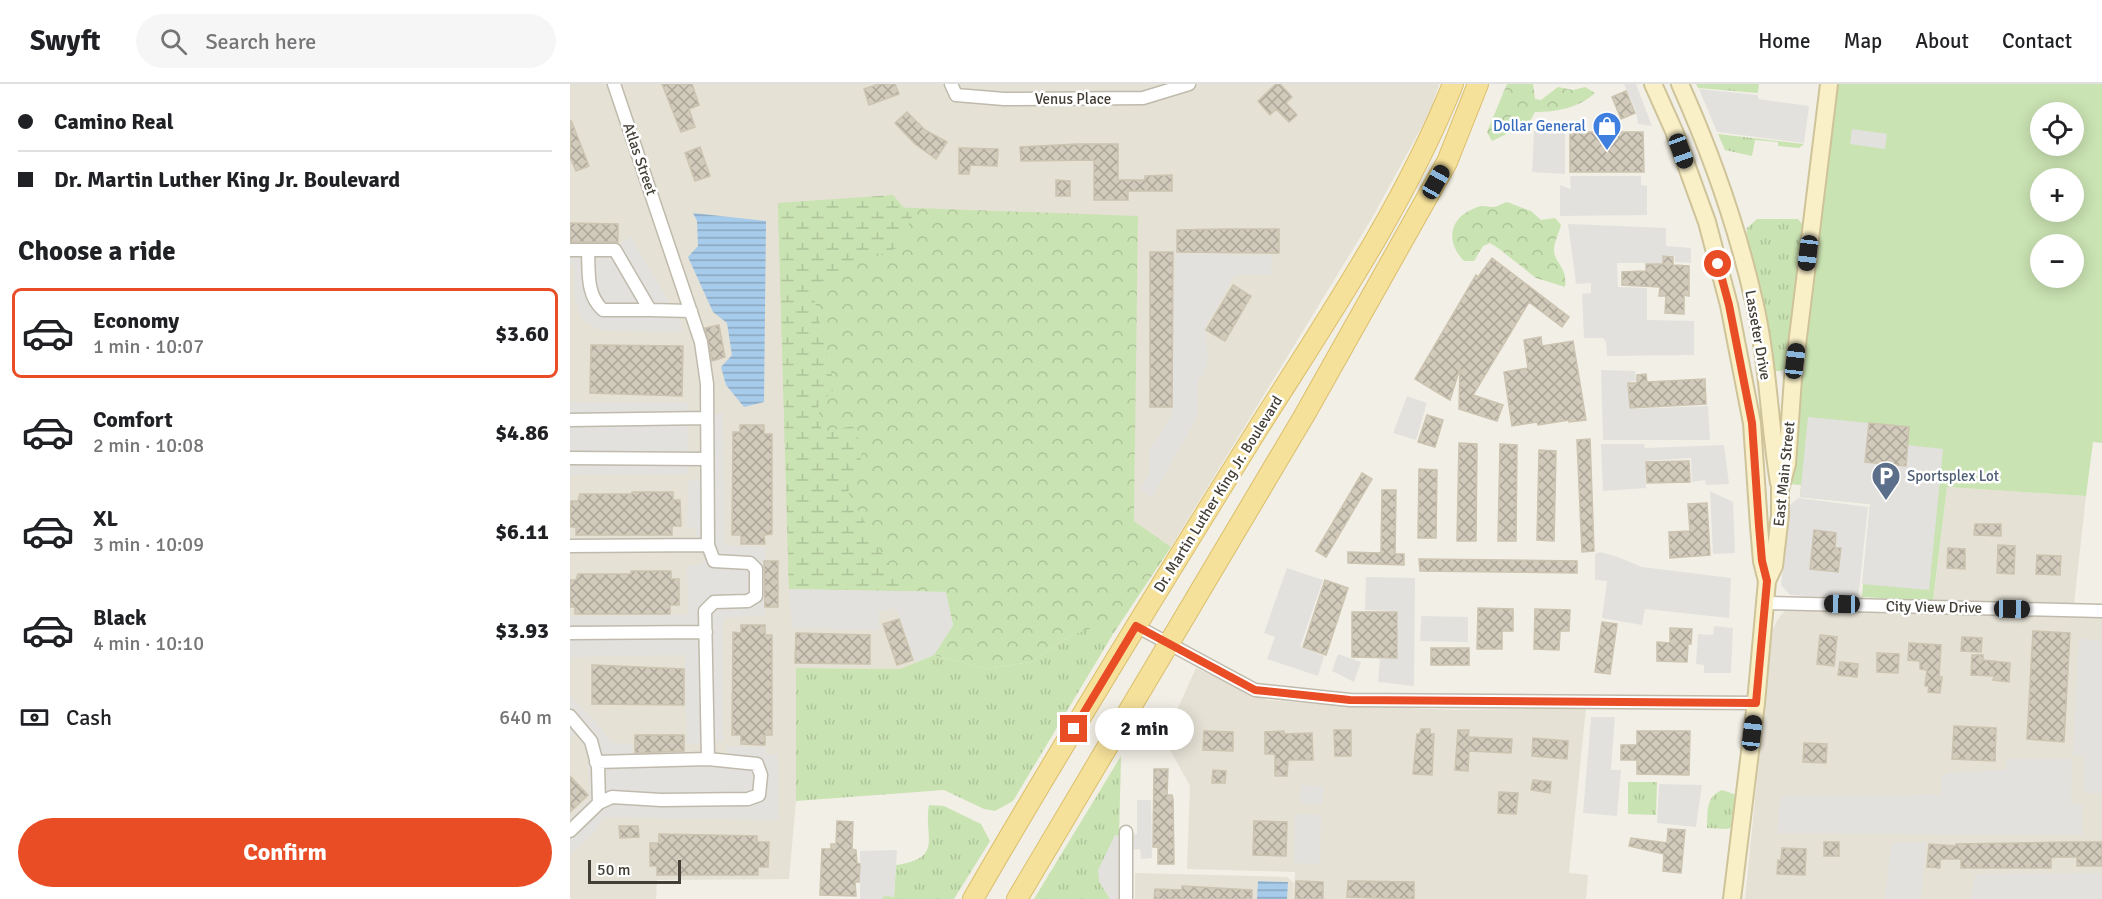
<!DOCTYPE html>
<html lang="en">
<head>
<meta charset="utf-8">
<style>
  body { margin:0; font-family:Signika,sans-serif; background:#f6f6f6; color:#202124; height:100vh; display:flex; flex-direction:column; font-size:22px; white-space:nowrap }
  * { box-sizing:border-box; margin:0 }
  p { font-size:20px; color:#757577 }
  .icon { flex:none; width:33px; height:33px; fill:none; stroke:currentColor; stroke-width:2; stroke-linecap:round; stroke-linejoin:round }
  .map { position:relative; flex:1; overflow:hidden }
  .side { display:flex; flex-direction:column; background:#fff; width:570px }
  .side>* { flex:none }
  .top-card { display:grid; align-content:center; height:132px; padding:0 18px; background:#fff }
  .fabs { position:absolute; left:1460px; top:18px; display:grid; gap:12px }
  .fabs a { display:grid; place-items:center; width:54px; height:54px; border-radius:50%; background:#fff; box-shadow:0 3px 15px #0003; font-size:30px }
  .scale { position:absolute; left:18px; bottom:15px; width:93px; box-sizing:border-box; padding-left:6px; border:3px solid #443f36; border-top:0; font-size:16px; line-height:21px; white-space:nowrap; color:#443f36; -webkit-text-stroke:4px #fff; paint-order:stroke }
  .end { position:absolute; width:27px; height:27px; margin:-14px; border:8px solid #e94d26; background:#fff; box-shadow:0 0 0 3px #fff }
  .from { border-radius:50% }
  .bubble { position:absolute; height:42px; border-radius:21px; background:#fff; box-shadow:0 3px 15px #0003; font-size:20px; font-weight:700; line-height:42px; text-align:center }
  .car { position:absolute; width:18px; height:36px; margin:-18px -9px; border-radius:8px; box-shadow:0 0 4px 2px #0007; background:linear-gradient(#222 24%,#8ab4d8 0 40%,#222 0 76%,#8ab4d8 0 86%,#222 0) }
  .top-card b { display:flex; align-items:center; gap:21px; height:57px; font-size:22px }
  .top-card b+b { border-top:2px solid #e0e0e0 }
  .top-card i { width:15px; height:15px; background:#202124 }
  ul { padding:0; list-style:none }
  li { display:flex; align-items:center; gap:18px; height:90px; margin:0 12px 9px; padding:0 6px; border:3px solid transparent; border-radius:9px }
  li div { flex:1 }
  li b { display:block; font-size:22px }
  li em { font-style:normal; font-weight:700 }
  li.current { border-color:#e94d26 }
  li>.icon { width:54px; height:54px; stroke-width:1.5 }
  h2 { padding:0 18px; font-size:27px; line-height:72px }
  .pay { display:flex; align-items:center; gap:15px; height:66px; padding:0 18px; font-size:22px }
  .pay p { margin-inline-start:auto }
  .button { display:flex; gap:12px; margin-top:auto; padding:12px 18px }
  .button a { flex:1; height:69px; border-radius:36px; background:#e94d26; color:#fff; font-size:24px; font-weight:700; line-height:69px; text-align:center }
  header { display:flex; align-items:center; gap:36px; box-sizing:border-box; height:84px; padding:0 30px; background:#fff; border-bottom:2px solid #e0e0e0 }
  header strong { font-size:28px }
  nav { display:flex; gap:33px; margin-inline-start:auto; font-size:21px }
  .search { width:420px; height:54px; background:#f6f6f6; display:flex; align-items:center; gap:15px; box-sizing:border-box; padding:0 21px; border-radius:33px; color:#757577; font-size:22px }
  main { display:flex; flex:1; min-height:0 }
  .map>svg:first-child { display:block }
  .residential { fill:#e5e1d5 }
  .grass { fill:url(#grass-tufts) }
  .forest { fill:url(#forest-crowns) }
  .wetland { fill:url(#wetland-marsh) }
  .garden { fill:#cae3b2; fill-rule:evenodd }
  .parking { fill:#e3e1de }
  .water { fill:url(#water-rules) }
  .building { fill:url(#building-cross-hatch); stroke:#ccc3b0; stroke-width:1.5 }
  .lines { fill:none; stroke-linecap:round; stroke-linejoin:round }
  .street-casing { stroke:#bfbaac; stroke-width:15 }
  .secondary-casing { stroke:#cec399; stroke-width:20 }
  .primary-casing { stroke:#dabe6c; stroke-width:22 }
  .street { stroke:#fff; stroke-width:12 }
  .secondary { stroke:#faf0c8; stroke-width:16 }
  .primary { stroke:#f6e19a; stroke-width:20 }
  .route { stroke:#e94d26; stroke-width:8 }
  .labels { text-anchor:middle; dominant-baseline:central; stroke-width:5; stroke-linejoin:round; paint-order:stroke }
  .street-label { font-size:15px; fill:#443f36; stroke:#fff }
  .shop-label { font-size:15px; fill:#366cbe; stroke:#fff; text-anchor:end }
  .service-label { font-size:15px; fill:#4e5e75; stroke:#fff; text-anchor:start }
</style>
</head>
<body>
<header>
<strong>Swyft</strong>
<div class="search"><svg class="icon" aria-label="search" viewBox="0 0 24 24"><circle cx="10" cy="10" r="6"/><path d="M15 15l6 6"/></svg>Search here</div>
<nav><a>Home</a><a>Map</a><a>About</a><a>Contact</a></nav>
</header>
<main>
<section class="side">
<div class="top-card">
<b><i class="from"></i>Camino Real</b>
<b><i></i>Dr. Martin Luther King Jr. Boulevard</b>
</div>
<h2>Choose a ride</h2>
<ul>
<li class="current"><svg class="icon" aria-label="car" viewBox="0 0 24 24"><path d="M5 17H2v-5l4-1 3-4h7l3 4 3 1v5h-3M9 17h6M6 11h13"/><circle cx="7" cy="17" r="2"/><circle cx="17" cy="17" r="2"/></svg><div><b>Economy</b><p>1 min · 10:07</p></div><em>$3.60</em></li>
<li><svg class="icon" aria-label="car" viewBox="0 0 24 24"><path d="M5 17H2v-5l4-1 3-4h7l3 4 3 1v5h-3M9 17h6M6 11h13"/><circle cx="7" cy="17" r="2"/><circle cx="17" cy="17" r="2"/></svg><div><b>Comfort</b><p>2 min · 10:08</p></div><em>$4.86</em></li>
<li><svg class="icon" aria-label="car" viewBox="0 0 24 24"><path d="M5 17H2v-5l4-1 3-4h7l3 4 3 1v5h-3M9 17h6M6 11h13"/><circle cx="7" cy="17" r="2"/><circle cx="17" cy="17" r="2"/></svg><div><b>XL</b><p>3 min · 10:09</p></div><em>$6.11</em></li>
<li><svg class="icon" aria-label="car" viewBox="0 0 24 24"><path d="M5 17H2v-5l4-1 3-4h7l3 4 3 1v5h-3M9 17h6M6 11h13"/><circle cx="7" cy="17" r="2"/><circle cx="17" cy="17" r="2"/></svg><div><b>Black</b><p>4 min · 10:10</p></div><em>$3.93</em></li>
</ul>
<div class="pay"><svg class="icon" aria-label="cash" viewBox="0 0 24 24"><path d="M3 7h18v10H3z"/><circle cx="12" cy="12" r="2"/></svg>Cash<p>640 m</p></div>
<div class="button"><a>Confirm</a></div>
</section>
<div class="map">
<svg width="1532" height="815" viewBox="0 0 1532 815">
  <defs>
    <pattern id="grass-tufts" width="24" height="20" patternUnits="userSpaceOnUse" patternTransform="scale(1.5)"><rect width="24" height="20" fill="#cae3b2"/><path d="M3 7l-1-3M5 7V3M7 7l1-3M15 17l-1-3M17 17v-4M19 17l1-3" fill="none" stroke="#afc49a"/></pattern>
    <pattern id="forest-crowns" width="20" height="18" patternUnits="userSpaceOnUse" patternTransform="scale(1.5)"><rect width="20" height="18" fill="#cae3b2"/><path d="M2 6a3 3 0 1 1 6 0M12 15a3 3 0 1 1 6 0" fill="none" stroke="#afc49a"/></pattern>
    <pattern id="wetland-marsh" width="20" height="14" patternUnits="userSpaceOnUse" patternTransform="scale(1.5)"><rect width="20" height="14" fill="#cae3b2"/><path d="M1 5h8M5 5V1M11 12h8M15 12V8" fill="none" stroke="#afc49a"/></pattern>
    <pattern id="water-rules" width="6" height="5" patternUnits="userSpaceOnUse" patternTransform="scale(1.5)"><rect width="6" height="5" fill="#a7cbea"/><path d="M0 2.5h6" fill="none" stroke="#8aa6be"/></pattern>
    <pattern id="building-cross-hatch" width="8" height="8" patternUnits="userSpaceOnUse" patternTransform="scale(1.5)"><rect width="8" height="8" fill="#d2cbbc"/><path d="M0 0l8 8M0 8l8-8" fill="none" stroke="#aca69a"/></pattern>
  </defs>
  <rect width="100%" height="100%" fill="#f2efe6"/>
  <path class="residential" d="M0,0H869L861,26L802,134L601,463L564,437L567,132L219,505L376,508L364,571L330,585L226,584V717L219,795L87,796L86,815H0Z
    M1377,403L1516,412L1504,520L1457,518L1456,529L1532,531V815H1175L1202,547L1208,535L1216,525L1362,528Z
    M626,584L697,616L765,621L885,626L1016,624L999,789L1018,791L1016,815H724L725,788L617,785L620,702L594,655Z
    M565,789L717,793L724,799L723,815H565Z"/>
  <path class="grass" d="M1126,0H1189L1188,9L1128,4Z
    M1148,50L1234,60L1229,64L1208,62V58L1185,56L1182,72L1155,66Z
    M1187,135H1228L1233,141L1219,270L1216,283L1212,287H1205L1191,210L1176,153L1177,144Z
    M528,541L543,550L443,717L425,727L414,725L374,706L226,717V584L330,585L364,571L416,585L460,578L502,551Z
    M551,672L549,753L546,751L529,797L540,815H464Z
    M1058,698H1087L1086,731L1058,730Z
    M1152,706L1167,711L1165,742L1157,745L1137,744C1138,728 1135,713 1152,706Z
    M359,721L374,722L411,740L420,757L384,815H312L313,812H324L326,781C375,774 353,752 359,721Z"/>
  <path class="forest" d="M937,0H963L965,15L971,16L988,3L1003,6L1015,3L1025,9C1009,24 986,28 965,28L959,39L922,57L917,48Z
    M937,118L961,127L971,136L985,134L991,141C989,149 984,158 984,166C984,179 998,183 995,203L966,194L928,164L920,159L913,162L904,177H894C875,158 879,134 905,124C913,120 916,123 923,123C927,123 933,119 937,118Z
    M208,119L568,132L564,437L601,463L543,550L528,542L502,551L460,578L416,585L364,571L383,541L375,508L219,505Z"/>
  <path class="wetland" d="M323,111L342,133L327,164L273,185L242,206L265,304L248,323L252,348L283,342L294,367L278,408L333,507L219,505L208,119Z"/>
  <path class="garden" d="M1265,0H1532V359L1523,358L1516,412L1377,403L1363,517L1292,513L1300,420L1230,413L1231,401L1220,400ZM1470,28H1503V62H1470ZM1470,94H1503V128H1470ZM1470,160H1503V194H1470Z"/>
  <path class="parking" d="M1054,0H1066L1082,42L1068,40L1066,27Z
    M1129,5L1188,11V15L1239,22L1234,59L1147,48Z
    M1282,45L1317,50L1315,65L1280,60Z
    M964,47L995,48V90L962,88Z
    M1000,92H1071V101L1077,102V131L990,132V101L1001,105Z
    M998,140L1096,144V162L1121,164V179L1105,178V172L1093,171L1092,179H1047L1048,203L1077,204V236L1124,237V271L1037,272L1036,258L1033,254H1014L1012,210L1021,209V199L1006,200Z
    M60,152L111,238L112,248L41,247L27,245L11,234L4,211V182L0,181V162H48Z
    M605,170L702,171L701,191H665L635,243L638,276L633,292L628,295L627,333L582,413L570,406L579,390V367L602,331Z
    M1031,286L1065,287L1066,297L1058,298L1059,325L1138,322L1140,356H1033Z
    M837,312L857,319L846,356L823,349Z
    M0,318L118,319V390L0,391Z
    M130,328L153,330L154,461L195,463V531L153,534V658L117,660L115,571L0,573V532L118,531L117,482L131,480L145,461L126,458V443L117,444L118,397L130,395Z
    M1238,333L1299,339L1295,378L1337,361L1373,365L1359,506L1292,500L1300,420L1230,413Z
    M1031,360H1074L1075,364L1154,361L1159,400L1136,401L1135,396L1122,398L1121,374L1075,377L1076,404L1033,407Z
    M1140,407L1163,418L1165,469L1143,470Z
    M1228,414L1298,423L1288,515L1220,511L1211,501L1220,421Z
    M1030,468L1048,473L1072,483L1161,494L1159,534L1075,525L1072,541L1032,534L1037,497L1025,496V470Z
    M717,484L753,496L730,563L754,572L748,592L697,575L705,553L694,549Z
    M796,493L845,494L844,602L808,598L810,575L828,574V527L795,526Z
    M219,505L376,508L383,541L364,571L346,578L326,524L309,527V546L222,544Z
    M851,532L898,533V558L850,557Z
    M1144,542L1163,544L1161,589H1134V581L1126,580L1128,550L1143,551Z
    M1509,554L1532,557V709H1514V672H1503Z
    M768,570L791,578L784,598L762,587Z
    M0,612L23,635L42,659L61,660L64,673L156,671V662L196,663V670H208V736L34,733L25,747L0,771V735L19,715L18,670L6,650L0,654Z
    M1021,633H1045L1041,686H1051L1047,732L1013,729Z
    M1437,675H1502L1501,720H1512V751L1207,749L1210,712L1371,711L1372,693L1378,689L1436,686Z
    M1089,700L1132,701L1126,743L1087,739Z
    M731,701L753,702L752,721L730,720Z
    M567,716H581L582,774L571,775L570,765L558,766V751L567,750Z
    M725,730L751,731L750,780L724,779Z
    M545,751L549,753V815H540L529,797L528,786Z
    M1356,758L1351,815H1315L1321,759Z
    M327,766L324,813L314,812L312,815H290V767Z
    M1532,789V815H1400L1406,790Z"/>
  <path class="water" d="M123,129L196,137L194,318L174,323L156,301L151,283L162,271L157,239L143,228L118,173L128,162L127,137Z
    M688,797L718,798L717,815H687Z"/>
  <path class="building" d="M92,0H122L129,21L119,25L125,43L111,48Z
    M309,0H325L329,10L299,21L294,5Z
    M706,0H710L722,13L716,19L727,31L719,38L706,25L700,31L688,17Z
    M1056,7L1065,29L1051,35L1042,13Z
    M337,28L355,46L377,58L366,75L345,60L325,39Z
    M1,36L19,82L6,87L0,73Z
    M1000,48H1073L1074,88H1000Z
    M507,60H548V96H575V92L602,91V107H558V116H524V76L451,77L450,63Z
    M130,63L140,92L125,97L115,69Z
    M389,64L428,65L427,82L400,81L399,90H389Z
    M486,96L500,97V112H486Z
    M0,139L48,140V158H0Z
    M656,145H709V169L607,168V146Z
    M580,168H603L602,323H580Z
    M1093,172L1103,173V181L1119,182V212L1114,211V230L1095,229L1096,212H1089L1090,203L1052,201V188L1076,187V180H1093Z
    M922,174L999,233L992,243L959,218L903,311L933,321L927,337L889,325L890,284L880,316L845,295L906,191L908,193Z
    M663,201L681,212L655,257L636,246Z
    M149,241L155,273L142,277L135,244Z
    M971,253L972,262L1003,257L1016,336L999,338V336L968,341L967,338L942,342L934,288L958,284L954,256Z
    M21,261L113,262L112,312L20,309Z
    M1076,290L1077,298L1135,295L1136,320L1060,324L1058,299H1067V291Z
    M857,331L873,336L865,363L848,358Z
    M1299,339L1339,343L1336,382L1295,378Z
    M170,341H194V350H202V450L194,451L195,460H171V451H162L163,348H170Z
    M1020,355L1024,467L1012,468L1007,356Z
    M889,359L907,360L906,457H887Z
    M930,360L947,361L946,457H928Z
    M969,366L986,367L984,457L967,456Z
    M1119,377L1120,398L1077,399L1076,378Z
    M849,385L867,386L866,454H848Z
    M792,389L802,395L756,473L746,467Z
    M812,406H826L825,470H834V481L778,479V468L811,469Z
    M62,408H103V416H110L111,442H102V451H6V443H0L1,417H8L10,410H62Z
    M1137,419L1140,471L1100,474L1099,448L1120,447L1118,420Z
    M1405,440H1431V452L1404,451Z
    M1244,446L1266,449L1265,464H1271L1268,488L1240,485Z
    M1428,461L1445,462L1444,490L1427,489Z
    M1378,464L1395,465V485L1377,484Z
    M1467,471L1491,472L1490,491L1466,490Z
    M849,475L1007,477V489L850,487Z
    M194,477H208V523H195Z
    M61,487H101V495H109V521H100V530H5V523H0V496H6L8,490H61Z
    M755,496L778,504L756,571L733,563Z
    M908,524L943,525V547H932V565H907Z
    M965,525L1000,526L999,547H990L989,566L964,565Z
    M782,528H827V574L782,573Z
    M329,535L343,576L327,581L313,540Z
    M1032,538L1047,540L1040,590L1025,588Z
    M171,541H195V551H202V651H195V661L171,660V651H162L163,548L171,549Z
    M1100,544L1122,545L1121,560H1118L1117,578L1087,577V558L1100,559Z
    M1463,547L1500,549L1494,658L1457,655Z
    M226,549L300,551V580L225,579Z
    M1250,551L1267,553L1264,582L1247,580Z
    M1392,553L1412,554L1411,568L1391,567Z
    M1339,559L1371,561L1369,593H1372L1370,609L1358,608L1359,602H1355L1357,586L1350,585V577L1338,576Z
    M861,564H899V581H861Z
    M1307,569L1329,570L1328,589L1307,588Z
    M1402,571H1413V576L1440,579L1439,598L1423,596L1424,592L1401,591Z
    M1270,578L1288,580L1287,593L1268,591Z
    M22,581L114,585V621L22,620Z
    M1384,642L1426,644L1425,677L1382,675Z
    M851,645H860V650H864L862,691L843,690L847,650H850Z
    M764,646H781V672H765Z
    M888,646H899L898,653L942,655L941,669L899,667L898,687L885,686Z
    M634,647L663,648V667L633,666Z
    M714,647V650L742,649L743,676H718L717,692H705V670H695V648Z
    M1067,647H1120L1119,691L1067,690V676H1051V661H1067Z
    M65,651H114V667L65,669Z
    M963,654L998,657L997,675L962,672Z
    M1234,659L1257,660L1256,679L1233,678Z
    M584,685H598L597,711H602L603,715L604,780H588V763H583Z
    M643,686L656,687L655,699H642Z
    M0,692L18,711L0,728Z
    M963,696L981,698L980,709L961,706Z
    M929,708L948,709L946,730L928,729Z
    M267,737L283,738L282,765L286,766L287,779L290,780L289,798H285L286,812L250,811L252,765H261V760H266Z
    M684,737L717,738L716,772L683,771Z
    M49,742H68L69,753L50,754Z
    M1098,745L1115,746L1111,789L1093,787L1094,770L1059,762L1061,754L1097,759Z
    M89,750L187,752V758H199L198,783H188V791H87V782H80V759H89Z
    M1254,758H1269V772H1254Z
    M1502,758H1532V782H1507V773H1486L1481,774V784H1391V775H1370V784L1357,783L1359,760L1386,762V760Z
    M1212,764L1236,765L1235,791L1207,790L1208,776L1211,777Z
    M726,797L753,798V815H725Z
    M778,797L844,798V815L777,813Z
    M612,802L682,806V815H584L585,805L612,806Z"/>
  <g class="lines">
    <g class="street-casing">
      <path id="street" d="M381,0L386,11L434,15L573,14L619,0
        M0,166H45L80,226L121,227
        M18,166C19,188 16,211 33,226H80
        M0,336L137,334
        M0,374L137,375
        M0,462L138,461
        M1196,519L1532,527
        M566,542L685,606L780,616L1186,619
        M0,549L136,548
        M0,632L21,657L28,683L29,719
        M26,678L138,675
        M0,747L29,719L42,713L91,716L178,715L189,711L191,691L187,680L138,675L135,527L144,518L178,517L186,512V485L180,479L144,477L138,461L137,300L131,258L44,0
        M556,748V815"/>
    </g>
    <g class="secondary-casing">
      <path id="secondary" d="M1083,0L1104,47L1137,138L1159,221L1182,339L1189,442L1192,477L1197,497
        M1110,0C1141,69 1167,143 1184,217C1198,276 1199,338 1209,399
        M1162,815L1186,619L1197,497L1204,482L1210,431V405L1217,380L1223,294L1259,0"/>
    </g>
    <g class="primary-casing">
      <path id="primary" d="M403,815C495,656 592,499 689,343C759,232 834,122 883,0
        M447,815L734,332L877,78L908,0"/>
    </g>
    <use href="#street" class="street"/>
    <use href="#secondary" class="secondary"/>
    <use href="#primary" class="primary"/>
  </g>
  <g class="lines">
    <path class="route" d="M504,645L566,542L685,606L780,616L1186,619L1197,497L1192,477L1189,442L1182,339L1159,221L1148,180"/>
  </g>
  <defs>
    <g id="shop-pin" transform="scale(1.5)"><path d="M0 17L-7.5 6A9.5 9.5 0 1 1 7.5 6Z" fill="#3f7fe0" stroke="#fff"/><path d="M-5-2.5h2.3a2.7 3.5 0 0 1 5.4 0H5L5.5 6h-11ZM-1.5-2.5h3a1.5 2.3 0 0 0-3 0Z" fill="#fff"/></g>
    <g id="parking-pin" transform="scale(1.5)"><path d="M0 17L-7.5 6A9.5 9.5 0 1 1 7.5 6Z" fill="#5c6f8a" stroke="#fff"/><path d="M-3.5-5.5H1a3.5 3.5 0 0 1 0 7H-1V5.5H-3.5ZM-1-3.4V-.6H.8a1.4 1.4 0 0 0 0-2.8Z" fill="#fff"/></g>
  </defs>
  <g fill-rule="evenodd">
    <use href="#shop-pin" x="1037" y="42"/>
    <use href="#parking-pin" x="1316" y="392"/>
  </g>
  <g class="labels">
    <g class="street-label">
      <text x="503" y="15">Venus Place</text>
      <text transform="translate(70 75) rotate(71)">Atlas Street</text>
      <text transform="translate(1188 251) rotate(80)">Lasseter Drive</text>
      <text transform="translate(1214 390) rotate(-84)">East Main Street</text>
      <text transform="translate(648 410) rotate(-58)">Dr. Martin Luther King Jr. Boulevard</text>
      <text transform="translate(1364 523) rotate(1)">City View Drive</text>
    </g>
    <g class="shop-label">
      <text x="1016" y="42">Dollar General</text>
    </g>
    <g class="service-label">
      <text x="1337" y="392">Sportsplex Lot</text>
    </g>
  </g>
</svg>
<div class="fabs">
<a><svg class="icon" aria-label="locate" viewBox="0 0 24 24"><circle cx="12" cy="12" r="6"/><path d="M12 2v4M12 18v4M2 12h4M18 12h4"/></svg></a>
<a>+</a>
<a>−</a>
</div>
<div class="scale">50 m</div>
<i class="end from" style="left:1148px;top:180px"></i>
<i class="end" style="left:504px;top:645px"></i>
<div class="bubble" style="left:525px;top:624px;width:99px">2 min</div>
<i class="car" style="left:1111px;top:67px;rotate:160deg"></i>
<i class="car" style="left:866px;top:98px;rotate:29deg"></i>
<i class="car" style="left:1238px;top:169px;rotate:187deg"></i>
<i class="car" style="left:1225px;top:277px;rotate:7deg"></i>
<i class="car" style="left:1272px;top:520px;rotate:271deg"></i>
<i class="car" style="left:1442px;top:525px;rotate:91deg"></i>
<i class="car" style="left:1182px;top:649px;rotate:7deg"></i>
</div>
</main>
</body>
</html>
